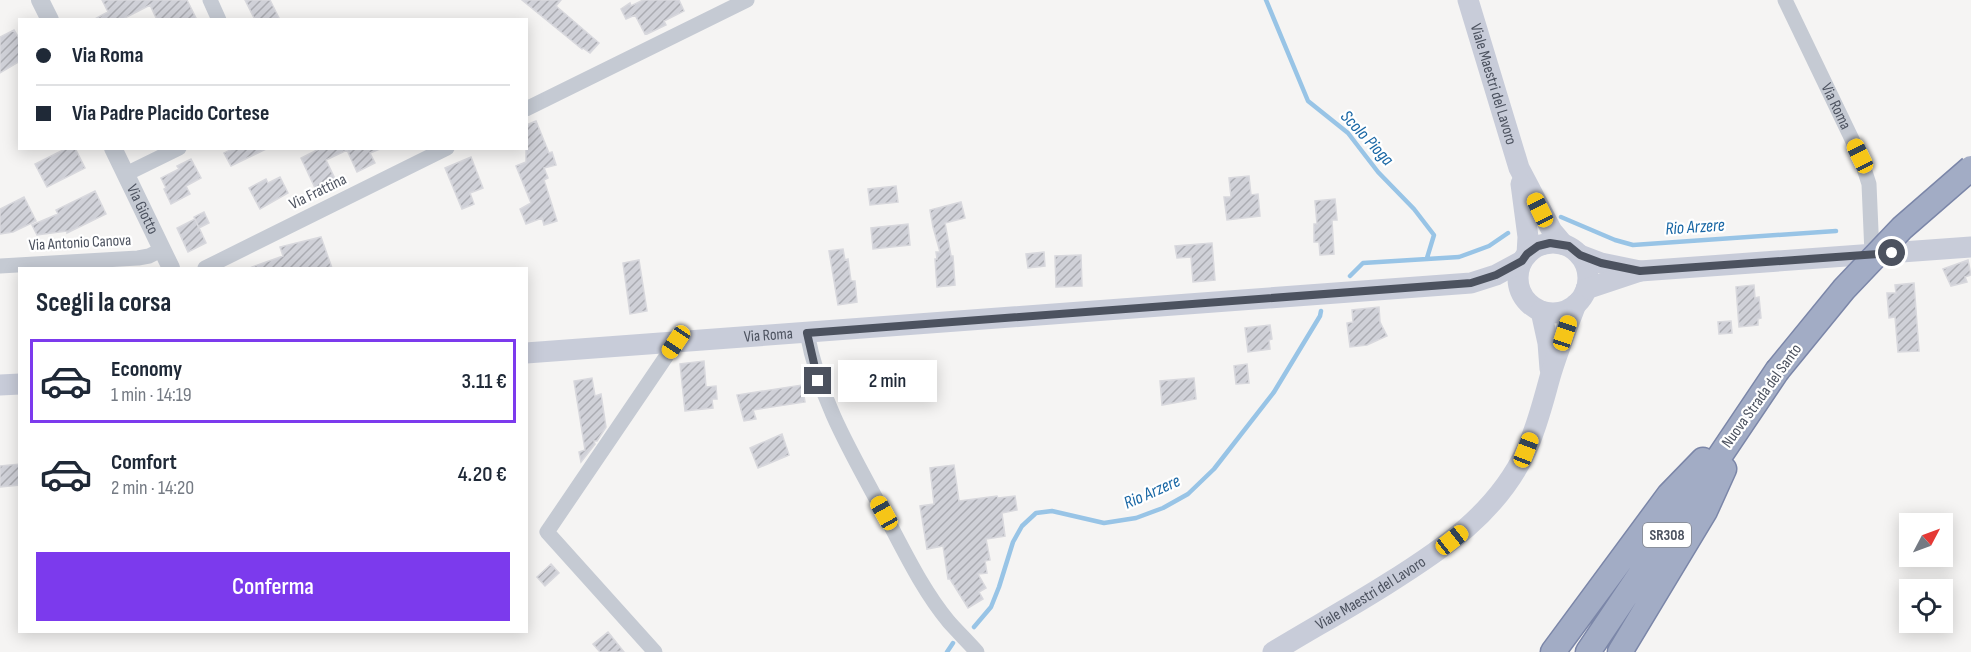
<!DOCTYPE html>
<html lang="it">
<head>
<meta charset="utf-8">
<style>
  body { margin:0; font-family:"Sofia Sans Condensed",sans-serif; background:#f2f2f3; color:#1f2937; height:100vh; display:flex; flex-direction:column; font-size:22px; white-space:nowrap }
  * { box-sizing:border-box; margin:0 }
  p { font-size:20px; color:#747a83 }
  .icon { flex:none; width:33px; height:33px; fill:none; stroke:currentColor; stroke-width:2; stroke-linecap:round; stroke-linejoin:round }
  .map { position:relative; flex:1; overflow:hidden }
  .sheet { position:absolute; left:18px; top:267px; width:510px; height:366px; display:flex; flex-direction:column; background:#fff; border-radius:0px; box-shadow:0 3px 15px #0003 }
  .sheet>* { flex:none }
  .guide { position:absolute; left:18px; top:18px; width:510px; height:132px; border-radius:0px; box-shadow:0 3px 15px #0003; display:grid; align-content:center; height:132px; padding:0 18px; background:#fff }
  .needle { width:39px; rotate:49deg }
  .buttons { position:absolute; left:1899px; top:513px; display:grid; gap:12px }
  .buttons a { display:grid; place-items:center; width:54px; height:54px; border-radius:0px; background:#fff; box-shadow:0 3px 15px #0003; font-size:30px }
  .end { position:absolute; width:27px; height:27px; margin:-14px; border:8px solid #4c525f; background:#fff; box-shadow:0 0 0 3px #fff }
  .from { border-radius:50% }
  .bubble { position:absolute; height:42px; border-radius:0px; background:#fff; box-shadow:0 3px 15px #0003; font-size:20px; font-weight:600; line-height:42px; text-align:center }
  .car { position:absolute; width:18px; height:36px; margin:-18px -9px; border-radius:8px; box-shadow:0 0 4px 2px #0007; background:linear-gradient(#f5c518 24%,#345 0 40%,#f5c518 0 76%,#345 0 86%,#f5c518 0) }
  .guide b { display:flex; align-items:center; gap:21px; height:57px; font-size:22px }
  .guide b+b { border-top:2px solid #e0e1e3 }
  .guide i { width:15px; height:15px; background:#1f2937 }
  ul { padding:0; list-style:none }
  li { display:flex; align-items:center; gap:18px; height:84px; margin:0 12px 9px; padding:0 6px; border:3px solid transparent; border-radius:0px }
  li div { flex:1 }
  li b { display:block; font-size:22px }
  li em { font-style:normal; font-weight:600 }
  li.on { border-color:#7c3aed }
  li>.icon { width:54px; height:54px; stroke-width:1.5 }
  h2 { padding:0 18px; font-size:27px; line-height:72px }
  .button { display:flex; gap:12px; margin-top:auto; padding:12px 18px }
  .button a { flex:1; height:69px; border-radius:0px; background:#7c3aed; color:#fff; font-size:24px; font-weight:600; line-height:69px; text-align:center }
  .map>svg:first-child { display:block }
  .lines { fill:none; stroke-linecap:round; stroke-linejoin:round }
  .stream { stroke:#98c4e6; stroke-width:4.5 }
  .building { fill:url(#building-hatch); stroke:#d8d8dd; stroke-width:1.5 }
  .trunk-casing { stroke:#7b86a8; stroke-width:27 }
  .minor { stroke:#c5cad3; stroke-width:15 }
  .tertiary { stroke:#c5cad3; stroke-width:18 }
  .secondary { stroke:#c8ccd9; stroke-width:21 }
  .trunk { stroke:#a2acc5; stroke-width:24 }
  .trunk-bridge-casing { stroke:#7b86a8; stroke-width:27; stroke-linecap:butt }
  .trunk-bridge { stroke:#a2acc5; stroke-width:24 }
  .route { stroke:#4c525f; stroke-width:8 }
  .labels { text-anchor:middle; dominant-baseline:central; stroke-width:4.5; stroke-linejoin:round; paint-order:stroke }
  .shield { fill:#fff; stroke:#82868f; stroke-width:1.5 }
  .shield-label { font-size:15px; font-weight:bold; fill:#4c525f }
  .street-label { font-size:16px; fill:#4c525f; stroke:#fff }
  .water-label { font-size:18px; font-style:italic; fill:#1967a5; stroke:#fff }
</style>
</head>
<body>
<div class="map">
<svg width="1971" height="652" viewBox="0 0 1971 652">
  <defs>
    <pattern id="building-hatch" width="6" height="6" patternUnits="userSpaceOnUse" patternTransform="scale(1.5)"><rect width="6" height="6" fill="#d0d1d8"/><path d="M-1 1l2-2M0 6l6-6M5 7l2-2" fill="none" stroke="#abacb2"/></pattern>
  </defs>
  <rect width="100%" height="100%" fill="#f5f4f3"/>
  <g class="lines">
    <path class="stream" d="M1266,0L1308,101L1348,133L1378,172L1414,209L1434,235L1427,258
      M1561,217L1615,240L1633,245L1836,231
      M1350,276L1363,263L1459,257L1489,246L1508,233
      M974,627L991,607L999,587L1013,542L1022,526L1036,513L1052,511L1104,523L1136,518L1163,508L1188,494L1214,469L1274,392L1320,316L1321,311
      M947,652L953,643"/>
  </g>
  <path class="building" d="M102,0H187L197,20H157L150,5L121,20H93L108,12Z
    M245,0H270L280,20H255Z
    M522,0H561L556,6L599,43L590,53L583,48L582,49Z
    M643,0H679L684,11L664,21L666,25L647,34L646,33L645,34L635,15L626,19L621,9L630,3L631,6Z
    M14,30L20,40V61L0,73V37Z
    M536,121L549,153L552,152L556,165L544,168L548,178L544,180L557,221L544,225L542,218L526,224L520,209L531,203L516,166L526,162V125Z
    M67,148H75L85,168L47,187L35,164Z
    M234,148H268L231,166L224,153Z
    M321,148H380V149L370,153L375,163L357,172L347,150L326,160L336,181L316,190L301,158Z
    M471,157L483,188L470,193L474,204L462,209L445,168Z
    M191,159L201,178L186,186L190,194L171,204L164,189L166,188L161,178L179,169L177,166Z
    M1249,176L1251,195L1258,194L1260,216L1227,220L1224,197H1231L1229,178Z
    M280,177L288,193L260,209L249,188L266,179L268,183Z
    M896,186L898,202L870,205L868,189Z
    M95,191L106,214L67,233V231L37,235L32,225L58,214L56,210Z
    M24,197L36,221L13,232L0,234V209Z
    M1335,199L1337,220H1332L1334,254L1320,255L1319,242H1314V224H1317L1315,201Z
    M961,202L965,218L945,223L951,256H953L955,285L937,287L935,259H937L936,252H940L933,227L930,210Z
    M204,212L209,223L199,228L194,217Z
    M195,219L206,243L188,252L177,228Z
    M908,224L910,245L873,249L871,228Z
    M321,237L332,268H253L252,267L283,256L280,247Z
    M1212,243L1215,280L1193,282L1191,257L1177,258L1175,246Z
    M843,249L845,260L848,259L851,281H855L857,302L838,305L829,251Z
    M1044,252L1045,266L1028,268L1026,254Z
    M1081,255L1082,286L1056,287L1055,256Z
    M639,260L647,311L630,314L623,263Z
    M1968,260L1971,275L1965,277L1967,282L1951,286L1943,269Z
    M1914,283L1919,351L1898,352L1895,317L1889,318L1887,293H1896L1895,285Z
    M1754,285L1755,298L1759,297L1761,318L1758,319V325L1739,327L1736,287Z
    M1379,307L1380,322L1387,336L1367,345L1350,347L1347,323L1353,322L1352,310Z
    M1731,321L1732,333L1719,334L1718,322Z
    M1270,325L1272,339L1269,340L1270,349L1248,352L1245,328Z
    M704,361L706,387L716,386L717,399H712L713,408L685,411L680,364Z
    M1247,364L1249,383L1236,384L1234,366Z
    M592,378L595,396L601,394L606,427L597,441H594L595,444L581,462L579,452L585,450L574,381Z
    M1194,378L1196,399L1162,405L1160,381Z
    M802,385L805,402L753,410L756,419L744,421L737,395Z
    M782,434L789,455L758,468L750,448Z
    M20,464V485L0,487V466Z
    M954,465L959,501L997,496L998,498L1015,496L1017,510L1002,513L1005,536L986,539L990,560L985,561L987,573L978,574L986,588L979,592L983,599L968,608L950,579H948L943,546L927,549L920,506L934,504L930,468Z
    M551,564L559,573L545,586L537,577Z
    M608,632L624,652H600L593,644Z"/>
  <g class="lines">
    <g class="trunk-casing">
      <path id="trunk" d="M1553,652L1669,495L1703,460
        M1588,652L1777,371
        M1620,652L1705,511L1724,469"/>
    </g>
    <g class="minor">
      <path d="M210,0L219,20"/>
      <path id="s1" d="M1785,0L1860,156L1869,184L1872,254"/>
      <path d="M526,109L747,0"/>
      <path d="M126,174L179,148"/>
      <path d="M0,266L138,258L149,256L161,250"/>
      <path d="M205,268L447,148"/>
      <path d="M807,333C819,397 848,447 879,504C901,544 920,587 949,622C958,632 968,642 977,652"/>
      <path d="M655,652L547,532L676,342"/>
    </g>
    <g class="tertiary">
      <path d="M40,0L50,20"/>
      <path id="s2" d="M113,148L171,268"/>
    </g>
    <g class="secondary">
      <path id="s3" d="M1468,0L1519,168L1552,231L1563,244"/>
      <path d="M1521,184L1528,237L1527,254"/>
      <circle cx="1553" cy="278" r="35"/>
      <path d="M1580,255L1601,263L1640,271L1971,247"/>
      <path d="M1586,289L1640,271"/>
      <path d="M1541,311L1548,343L1550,369"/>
      <path id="s4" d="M526,353L1471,283L1496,275L1522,261"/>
      <path d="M0,385L20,384"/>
      <path id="s5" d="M1273,652C1311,629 1349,608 1387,584C1443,549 1497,513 1526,451C1537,427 1543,402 1550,377C1557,353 1567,328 1576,304"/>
    </g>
    <use href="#trunk" class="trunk"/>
    <g class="trunk-bridge-casing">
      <path id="trunk-bridge" d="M1777,371L1844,289L1902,228L1971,168"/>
    </g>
    <use href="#trunk-bridge" class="trunk-bridge"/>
  </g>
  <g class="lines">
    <path class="route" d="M818,381L807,333L1471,283L1496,275L1522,261L1527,254L1538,246L1550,243L1569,246L1580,255L1601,263L1640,271L1892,253"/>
  </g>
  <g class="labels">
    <rect class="shield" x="1643" y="523" width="48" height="24" rx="4.5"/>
    <g class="shield-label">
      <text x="1667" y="535">SR308</text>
    </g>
    <g class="street-label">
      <text stroke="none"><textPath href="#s3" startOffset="88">Viale Maestri del Lavoro</textPath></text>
      <text stroke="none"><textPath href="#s1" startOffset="118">Via Roma</textPath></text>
      <text transform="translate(318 192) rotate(-26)">Via Frattina</text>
      <text stroke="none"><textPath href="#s2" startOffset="68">Via Giotto</textPath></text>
      <text transform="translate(80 243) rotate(-3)">Via Antonio Canova</text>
      <text stroke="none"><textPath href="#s4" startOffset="243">Via Roma</textPath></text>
      <text transform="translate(1762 396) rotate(-54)">Nuova Strada del Santo</text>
      <text stroke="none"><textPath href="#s5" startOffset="114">Viale Maestri del Lavoro</textPath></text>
    </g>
    <g class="water-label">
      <text transform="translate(1367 138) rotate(47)">Scolo Pioga</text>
      <text transform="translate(1695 227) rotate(-4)">Rio Arzere</text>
      <text transform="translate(1152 492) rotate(-24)">Rio Arzere</text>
    </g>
  </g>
</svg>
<div class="buttons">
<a><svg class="needle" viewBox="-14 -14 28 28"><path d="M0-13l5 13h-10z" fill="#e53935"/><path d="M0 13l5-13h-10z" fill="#747a83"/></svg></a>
<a><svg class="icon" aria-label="locate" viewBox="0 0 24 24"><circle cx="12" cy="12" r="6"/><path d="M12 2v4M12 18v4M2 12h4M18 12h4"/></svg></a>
</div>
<i class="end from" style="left:1892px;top:253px"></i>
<i class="end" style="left:818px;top:381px"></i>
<div class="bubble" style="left:838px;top:360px;width:99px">2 min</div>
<i class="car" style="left:1860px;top:156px;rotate:334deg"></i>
<i class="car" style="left:1540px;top:210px;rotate:334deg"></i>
<i class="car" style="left:1565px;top:333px;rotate:18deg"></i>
<i class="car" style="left:676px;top:342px;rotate:214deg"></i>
<i class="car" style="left:1526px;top:450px;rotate:21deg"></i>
<i class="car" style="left:884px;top:513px;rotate:331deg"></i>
<i class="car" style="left:1452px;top:540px;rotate:52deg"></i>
<div class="guide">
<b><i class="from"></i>Via Roma</b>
<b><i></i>Via Padre Placido Cortese</b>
</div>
<section class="sheet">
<h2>Scegli la corsa</h2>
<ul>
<li class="on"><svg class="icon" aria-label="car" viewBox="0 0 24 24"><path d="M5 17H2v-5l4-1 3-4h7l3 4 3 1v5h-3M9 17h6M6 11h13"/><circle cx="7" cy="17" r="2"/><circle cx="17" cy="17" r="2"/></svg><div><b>Economy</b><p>1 min · 14:19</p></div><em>3.11 €</em></li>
<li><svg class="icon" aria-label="car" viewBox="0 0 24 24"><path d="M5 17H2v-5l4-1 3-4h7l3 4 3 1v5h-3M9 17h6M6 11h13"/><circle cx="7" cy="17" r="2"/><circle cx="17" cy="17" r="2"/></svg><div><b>Comfort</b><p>2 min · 14:20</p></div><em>4.20 €</em></li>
</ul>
<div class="button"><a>Conferma</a></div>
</section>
</div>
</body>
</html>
